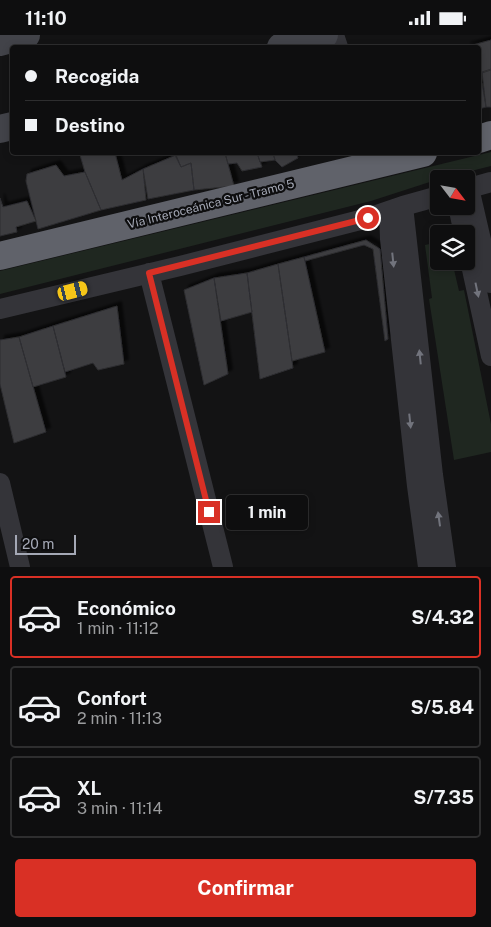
<!DOCTYPE html>
<html lang="es">
<head>
<meta charset="utf-8">
<style>
  body { margin:0; font-family:"Public Sans",sans-serif; background:#1c1c1d; color:#f1f3f6; height:100vh; display:flex; flex-direction:column; font-size:19px; white-space:nowrap }
  * { box-sizing:border-box; margin:0 }
  p { font-size:16px; color:#9b9c9e }
  .icon { flex:none; width:28px; height:28px; fill:none; stroke:currentColor; stroke-width:2; stroke-linecap:round; stroke-linejoin:round }
  .map { position:relative; height:532px; overflow:hidden }
  .drawer { display:flex; flex-direction:column; background:#0e0e0f; flex:1 }
  .drawer>* { flex:none }
  .top-card { position:absolute; left:10px; top:10px; width:471px; height:110px; border-radius:5px; box-shadow:0 2px 8px #0003,0 0 0 1px #2e2e2f; display:grid; align-content:center; height:110px; padding:0 15px; background:#0e0e0f }
  .needle { width:32px; rotate:121deg }
  .tools { position:absolute; left:430px; top:135px; display:grid; gap:10px }
  .tools a { display:grid; place-items:center; width:45px; height:45px; border-radius:5px; background:#0e0e0f; box-shadow:0 2px 8px #0003,0 0 0 1px #2e2e2f; font-size:25px }
  .scale { position:absolute; left:15px; bottom:12px; width:61px; box-sizing:border-box; padding-left:5px; border:2px solid #a4a8b5; border-top:0; font-size:14px; line-height:18px; white-space:nowrap; color:#a4a8b5; -webkit-text-stroke:4px #0e0e0f; paint-order:stroke }
  .end { position:absolute; width:22px; height:22px; margin:-11px; border:6px solid #d93025; background:#fff; box-shadow:0 0 0 2px #fff }
  .from { border-radius:50% }
  .bubble { position:absolute; height:35px; border-radius:5px; background:#0e0e0f; box-shadow:0 2px 8px #0003,0 0 0 1px #2e2e2f; font-size:16px; font-weight:700; line-height:35px; text-align:center }
  .car { position:absolute; width:15px; height:30px; margin:-15px -8px; border-radius:6px; box-shadow:0 0 4px 1px #0007; background:linear-gradient(#f5c518 24%,#345 0 40%,#f5c518 0 76%,#345 0 86%,#f5c518 0) }
  .top-card b { display:flex; align-items:center; gap:18px; height:48px; font-size:19px }
  .top-card b+b { border-top:1px solid #2e2e2f }
  .top-card i { width:12px; height:12px; background:#f1f3f6 }
  ul { padding:9px 0 0; list-style:none }
  li { display:flex; align-items:center; gap:15px; height:82px; margin:0 10px 8px; padding:0 5px; border:2px solid #2e2e2f; border-radius:5px }
  li div { flex:1 }
  li b { display:block; font-size:19px }
  li em { font-style:normal; font-weight:700 }
  li.selected { border-color:#d93025 }
  li>.icon { width:45px; height:45px; stroke-width:1.5 }
  .primary-button { display:flex; gap:10px; margin-top:auto; padding:10px 15px }
  .primary-button a { flex:1; height:58px; border-radius:5px; background:#d93025; color:#fff; font-size:20px; font-weight:700; line-height:58px; text-align:center }
  .status { display:flex; justify-content:space-between; align-items:center; height:35px; padding:0 25px; background:#0e0e0f; direction:ltr }
  .status svg { height:14px; fill:currentColor }
  .map>svg:first-child { display:block }
  .green { fill:#1f2720 }
  .building { fill:#3d3d41; stroke:#2d2d30; filter:url(#shadow) }
  .lines { fill:none; stroke-linecap:round; stroke-linejoin:round }
  .street { stroke:#343439; stroke-width:20 }
  .secondary { stroke:#424349; stroke-width:28 }
  .highway { stroke:#60626a; stroke-width:28 }
  .oneway { fill:#72747d }
  .route { stroke:#d93025; stroke-width:6 }
  .labels { text-anchor:middle; dominant-baseline:central; stroke-width:4.5; stroke-linejoin:round; paint-order:stroke }
  .street-label { font-size:12px; fill:#a4a8b5; stroke:#0e0e0f }
</style>
</head>
<body>
<div class="status"><b>11:10</b><svg viewBox="0 0 49 12"><path d="M0 12V9h3v3zM5 12V6h3v6zM10 12V3h3v9zM15 12V0h3v12zM26 1h20v11H26zM47 4h2v5h-2z"/></svg></div>
<div class="map">
<svg width="491" height="532" viewBox="0 0 491 532">
  <defs>
    <filter id="shadow"><feDropShadow dx="4.5" dy="-4.5" stdDeviation="1" flood-color="#0009"/></filter>
  </defs>
  <rect width="100%" height="100%" fill="#131314"/>
  <path class="green" d="M491,117V131L439,144L371,166L0,259V236Z
    M439,207V226H452L459,256L464,255L491,389V417L454,425L429,264L432,263L425,210Z"/>
  <path class="building" d="M491,5V35L479,39V12H466Z
    M491,34V72H486L482,37Z
    M482,48L486,72L479,74V49Z
    M90,118H115L122,145L143,134L146,165L101,175L85,137L80,120Z
    M174,118H225L234,151L194,155L191,128L181,132Z
    M225,118H257L262,132L242,136L237,128L228,129Z
    M257,118H273L275,125L260,127Z
    M273,118H296L298,123L282,132L275,125Z
    M176,120L181,132L191,128L194,155L148,164L143,134Z
    M56,130L64,141L85,137L101,175L38,194L26,146L27,139Z
    M0,163L3,172L27,166L36,186L16,192L17,197L0,201Z
    M366,205L380,214L388,304L385,306L373,214L364,210L305,226L304,222Z
    M304,222L325,317L292,326L278,229Z
    M278,229L293,333L260,344L247,238Z
    M247,238L252,277L221,286L214,243Z
    M214,243L228,339L204,350L184,255Z
    M117,271L124,329L98,335L93,328L65,337L53,291Z
    M53,291L66,342L33,352L19,302Z
    M19,302L46,397L14,408L0,349V305Z"/>
  <g class="lines">
    <path class="street" d="M334,0L338,12
      M469,153L491,248
      M466,154L491,147
      M403,171L433,440L446,532
      M458,171L464,199
      M389,176L390,204L417,451L428,532
      M466,207L491,321
      M149,238L223,532
      M0,274L180,231L368,183L403,171L439,161
      M0,448L20,532"/>
    <path class="secondary" d="M0,7L26,0
      M281,12L324,0
      M0,94L12,91"/>
    <path class="highway" d="M479,104L491,100
      M0,221L423,118"/>
  </g>
  <defs><path id="oneway-solid" d="M-6-.8H1V-3.2L6.5 0L1 3.2V.8H-6Z" transform="scale(1.25)"/></defs>
  <g class="oneway">
    <use href="#oneway-solid" transform="translate(393 225) rotate(84)"/>
    <use href="#oneway-solid" transform="translate(477 255) rotate(78)"/>
    <use href="#oneway-solid" transform="translate(420 322) rotate(-96)"/>
    <use href="#oneway-solid" transform="translate(410 386) rotate(84)"/>
    <use href="#oneway-solid" transform="translate(439 484) rotate(-98)"/>
  </g>
  <g class="lines">
    <path class="route" d="M209,477L149,238L368,183"/>
  </g>
  <g class="labels">
    <g class="street-label">
      <text transform="translate(211 169) rotate(-14)">Vía Interoceánica Sur - Tramo 5</text>
    </g>
  </g>
</svg>
<div class="tools">
<a><svg class="needle" viewBox="-14 -14 28 28"><path d="M0-13l5 13h-10z" fill="#e53935"/><path d="M0 13l5-13h-10z" fill="#9b9c9e"/></svg></a>
<a><svg class="icon" aria-label="layers" viewBox="0 0 24 24"><path d="M12 4l9 5-9 5-9-5zM3 14l9 5 9-5"/></svg></a>
</div>
<div class="scale">20 m</div>
<i class="end from" style="left:368px;top:183px"></i>
<i class="end" style="left:209px;top:477px"></i>
<div class="bubble" style="left:226px;top:460px;width:82px">1 min</div>
<i class="car" style="left:73px;top:256px;rotate:76deg"></i>
<div class="top-card">
<b><i class="from"></i>Recogida</b>
<b><i></i>Destino</b>
</div>
</div>
<section class="drawer">
<ul>
<li class="selected"><svg class="icon" aria-label="car" viewBox="0 0 24 24"><path d="M5 17H2v-5l4-1 3-4h7l3 4 3 1v5h-3M9 17h6M6 11h13"/><circle cx="7" cy="17" r="2"/><circle cx="17" cy="17" r="2"/></svg><div><b>Económico</b><p>1 min · 11:12</p></div><em>S/4.32</em></li>
<li><svg class="icon" aria-label="car" viewBox="0 0 24 24"><path d="M5 17H2v-5l4-1 3-4h7l3 4 3 1v5h-3M9 17h6M6 11h13"/><circle cx="7" cy="17" r="2"/><circle cx="17" cy="17" r="2"/></svg><div><b>Confort</b><p>2 min · 11:13</p></div><em>S/5.84</em></li>
<li><svg class="icon" aria-label="car" viewBox="0 0 24 24"><path d="M5 17H2v-5l4-1 3-4h7l3 4 3 1v5h-3M9 17h6M6 11h13"/><circle cx="7" cy="17" r="2"/><circle cx="17" cy="17" r="2"/></svg><div><b>XL</b><p>3 min · 11:14</p></div><em>S/7.35</em></li>
</ul>
<div class="primary-button"><a>Confirmar</a></div>
</section>
</body>
</html>
